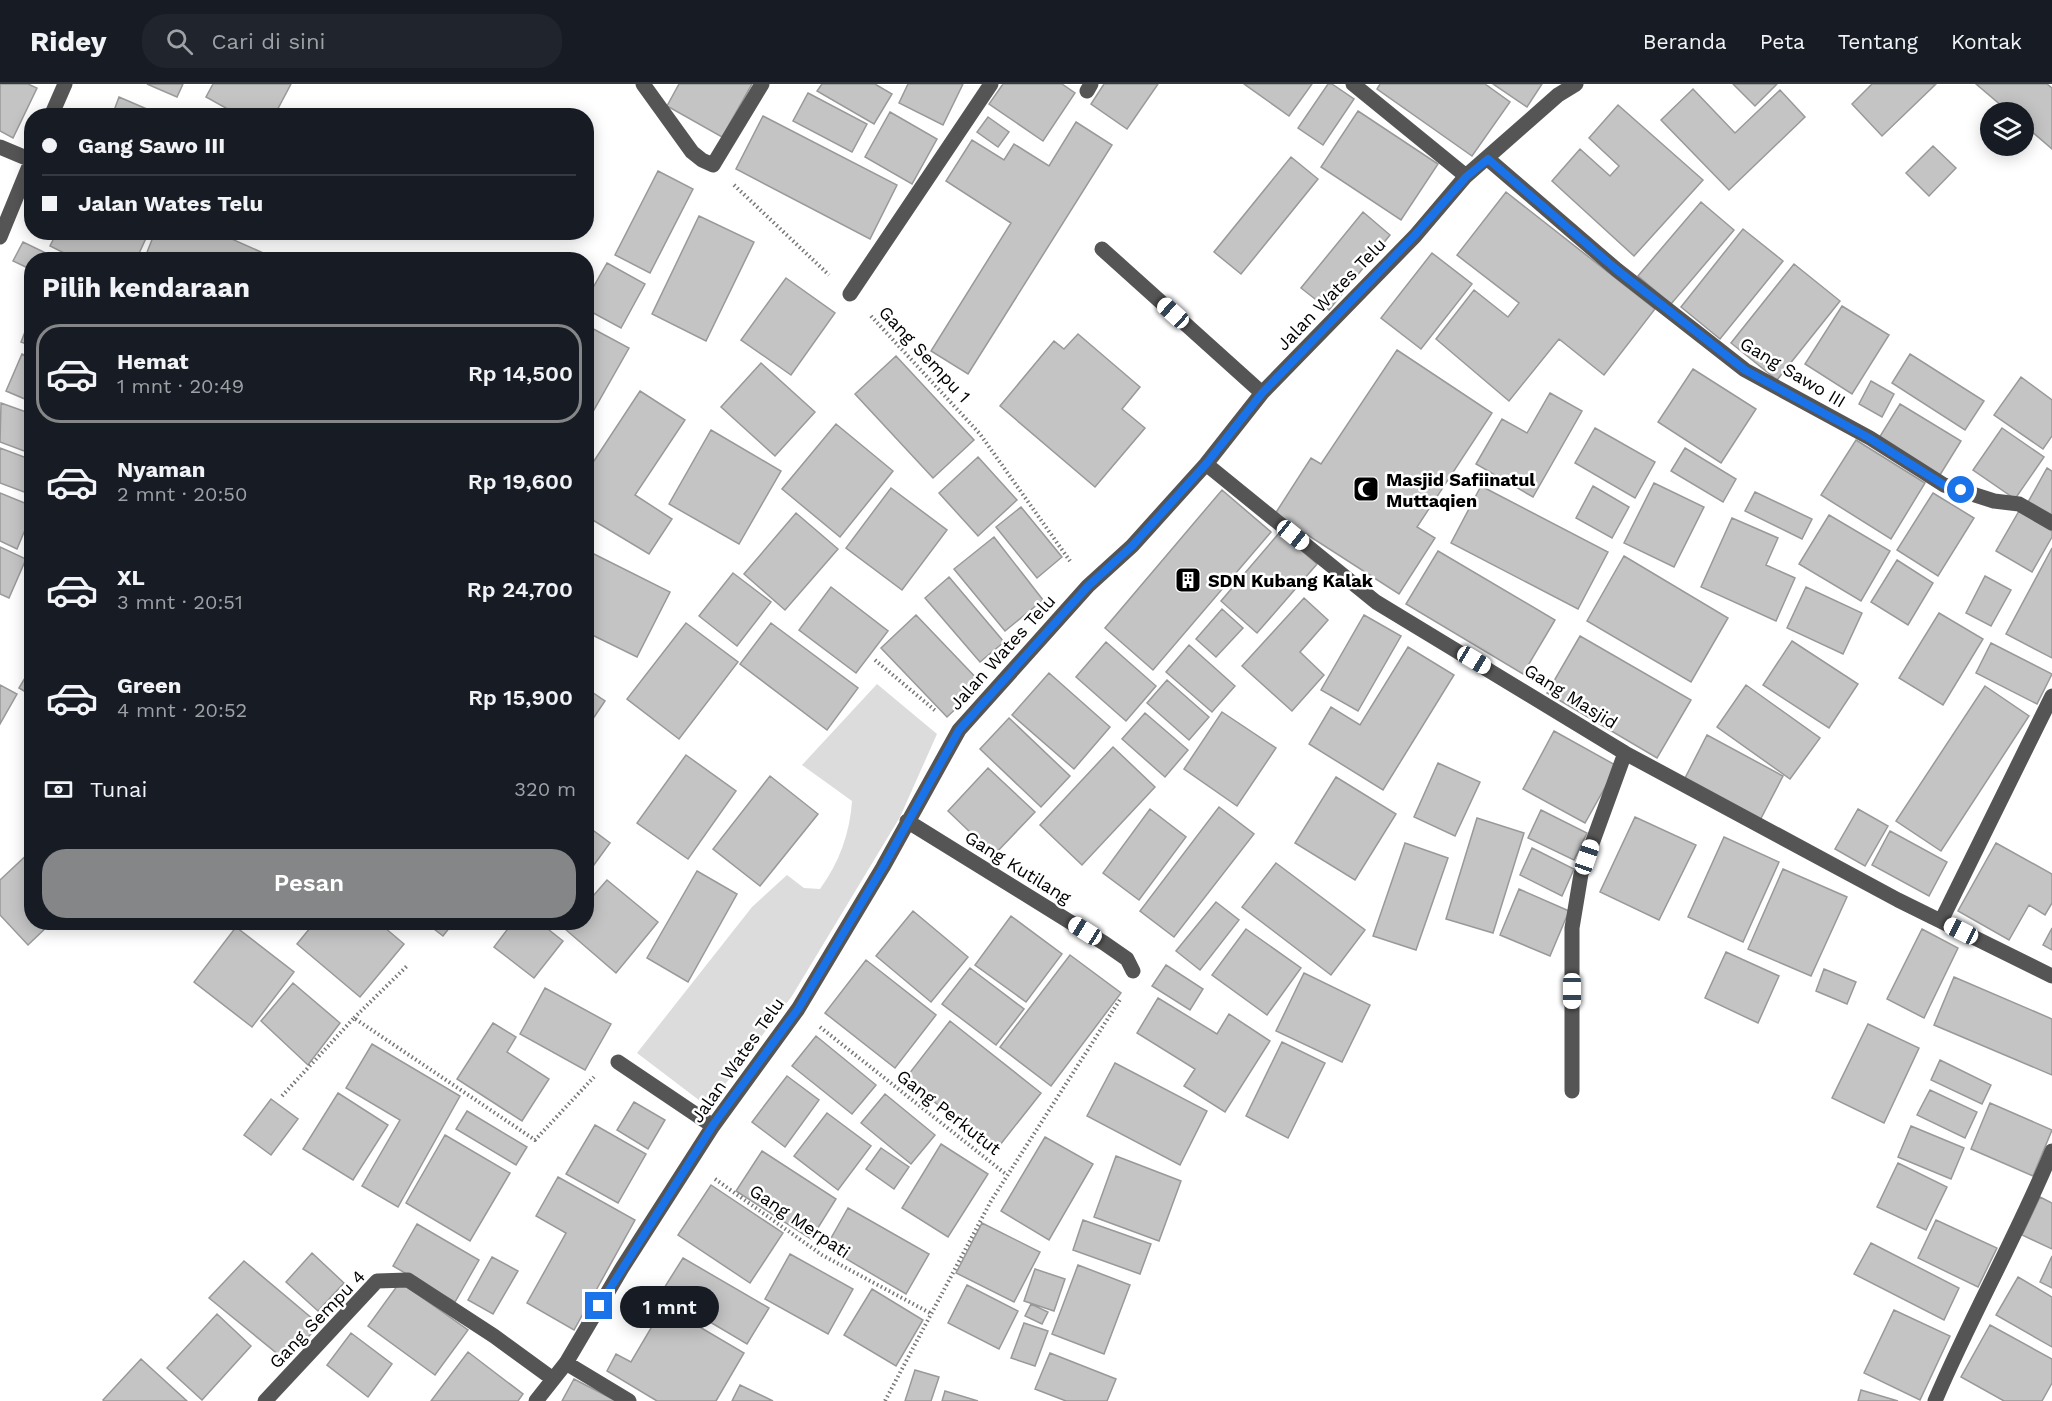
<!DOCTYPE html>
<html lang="id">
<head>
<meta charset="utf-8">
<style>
  body { margin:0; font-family:"Work Sans",sans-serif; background:#20242c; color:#f1f3f6; height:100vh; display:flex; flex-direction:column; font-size:22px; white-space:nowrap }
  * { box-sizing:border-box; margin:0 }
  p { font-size:20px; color:#9ea1a6 }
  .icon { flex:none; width:33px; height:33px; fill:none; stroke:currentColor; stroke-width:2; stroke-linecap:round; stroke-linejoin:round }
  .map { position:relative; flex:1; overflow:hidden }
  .details { position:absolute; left:24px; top:168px; width:570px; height:678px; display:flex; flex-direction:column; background:#171b24; border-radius:24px; box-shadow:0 3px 15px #0003 }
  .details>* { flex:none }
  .banner { position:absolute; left:24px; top:24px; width:570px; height:132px; border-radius:24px; box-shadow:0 3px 15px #0003; display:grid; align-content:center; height:132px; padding:0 18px; background:#171b24 }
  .tools { position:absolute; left:1980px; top:18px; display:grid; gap:12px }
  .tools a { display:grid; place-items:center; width:54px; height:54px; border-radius:50%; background:#171b24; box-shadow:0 3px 15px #0003; font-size:30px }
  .end { position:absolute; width:27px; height:27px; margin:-14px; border:8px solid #1a73e8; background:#fff; box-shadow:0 0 0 3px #fff }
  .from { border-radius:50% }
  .bubble { position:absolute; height:42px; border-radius:21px; background:#171b24; box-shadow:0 3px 15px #0003; font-size:20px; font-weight:600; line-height:42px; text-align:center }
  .car { position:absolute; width:18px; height:36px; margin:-18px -9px; border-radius:8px; box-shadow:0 0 4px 2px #0007; background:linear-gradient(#fff 24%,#345 0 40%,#fff 0 76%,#345 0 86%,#fff 0) }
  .banner b { display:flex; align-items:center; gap:21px; height:57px; font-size:22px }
  .banner b+b { border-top:2px solid #363941 }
  .banner i { width:15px; height:15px; background:#f1f3f6 }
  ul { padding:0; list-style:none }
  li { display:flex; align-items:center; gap:18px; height:99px; margin:0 12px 9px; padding:0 6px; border:3px solid transparent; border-radius:24px }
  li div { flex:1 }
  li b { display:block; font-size:22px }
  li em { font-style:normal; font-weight:600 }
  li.active { border-color:#858687 }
  li>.icon { width:54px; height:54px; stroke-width:1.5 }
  h2 { padding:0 18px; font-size:27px; line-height:72px }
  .pay { display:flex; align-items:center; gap:15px; height:66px; padding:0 18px; font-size:22px }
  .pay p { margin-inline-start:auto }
  .button { display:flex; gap:12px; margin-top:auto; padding:12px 18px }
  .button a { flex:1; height:69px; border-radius:24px; background:#858687; color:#fff; font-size:24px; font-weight:600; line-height:69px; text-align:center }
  header { display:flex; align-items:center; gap:36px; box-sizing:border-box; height:84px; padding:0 30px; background:#171b24; border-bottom:2px solid #363941 }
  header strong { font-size:28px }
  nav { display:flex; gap:33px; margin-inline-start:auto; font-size:21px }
  .search { width:420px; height:54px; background:#20242c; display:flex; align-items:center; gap:15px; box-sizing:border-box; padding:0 21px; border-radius:24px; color:#9ea1a6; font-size:22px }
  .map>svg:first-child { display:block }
  .green { fill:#dcdcdc }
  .building { fill:#c4c4c4; stroke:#999; stroke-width:1.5 }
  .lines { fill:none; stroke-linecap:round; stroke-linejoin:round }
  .path { stroke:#777; stroke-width:4; stroke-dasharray:1.5 3; stroke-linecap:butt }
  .minor { stroke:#555; stroke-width:15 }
  .route { stroke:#1a73e8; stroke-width:8 }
  .labels { text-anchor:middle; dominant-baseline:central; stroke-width:5; stroke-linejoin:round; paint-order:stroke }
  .street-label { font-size:18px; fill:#000; stroke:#fff }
  .poi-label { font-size:18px; font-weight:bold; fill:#000; stroke:#fff; text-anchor:start }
</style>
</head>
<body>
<header>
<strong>Ridey</strong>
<div class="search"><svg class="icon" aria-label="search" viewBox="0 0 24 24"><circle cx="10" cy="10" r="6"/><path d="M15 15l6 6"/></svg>Cari di sini</div>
<nav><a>Beranda</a><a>Peta</a><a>Tentang</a><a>Kontak</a></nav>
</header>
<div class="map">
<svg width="2052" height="1317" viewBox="0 0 2052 1317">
  <rect width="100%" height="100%" fill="#fff"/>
  <path class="green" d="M877,600L937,650L900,733L792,912L708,1023L637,969L752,823L787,791L804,804L820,805C839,779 850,749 852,717L802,681Z"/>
  <path class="building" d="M0,0H28L37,4L13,54L0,47Z
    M147,0H183L177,13Z
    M213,0H291L274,32H240L206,13Z
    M679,0H752L722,53L667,22Z
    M822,0H875L892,10L874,40L817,7Z
    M908,0H963L943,41L899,19Z
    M1003,0H1062L1075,9L1043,57L989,20Z
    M1104,0H1158L1127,45L1091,20Z
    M1244,0H1312L1289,32Z
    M1328,0H1332L1354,15L1323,61L1298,44Z
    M1380,0H1485L1510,18L1472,72L1377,5Z
    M1493,0H1542L1527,23Z
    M1733,0H1777L1755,22Z
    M1872,0H1936L1882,52L1852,20Z
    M1976,0H2047L2052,4V65L2024,41V28H2009Z
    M1693,5L1735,49L1780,6L1805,33L1729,106L1661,36Z
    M808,9L867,40L852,68L793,37Z
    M119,13L163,32H112Z
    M1618,21L1703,96L1634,172L1552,97L1580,65L1610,92L1619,82L1589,54Z
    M1358,27L1438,80L1401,136L1321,83Z
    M890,28L937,55L912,100L865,73Z
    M763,32L897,101L870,155L736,85Z
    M988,33L1009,48L998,63L977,48Z
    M1076,38L1112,61L968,290L931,267L1011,139L946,97L972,56L1004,76L1014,60L1049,82Z
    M1933,62L1956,84L1929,112L1906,89Z
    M1291,73L1318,95L1241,190L1214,168Z
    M658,87L693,105L650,189L615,171Z
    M1506,108L1655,225L1604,291L1559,255L1509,317L1436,255L1474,206L1508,233L1519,219L1457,171Z
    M1701,118L1734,146L1671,220L1638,192Z
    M1363,128L1390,151L1329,226L1301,204Z
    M699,132L754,158L706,257L652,230Z
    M1743,145L1783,177L1720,255L1681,223Z
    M57,148H140L147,152L136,176H78L50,162Z
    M155,148H216L279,176H144Z
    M23,158L50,171L48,176H32V186L13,177Z
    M1432,169L1472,200L1421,265L1381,234Z
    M607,179L645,200L621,244L586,225V216Z
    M1794,180L1840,217L1777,296L1731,259Z
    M786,194L835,229L791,291L741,256Z
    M1842,222L1889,251L1852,310L1805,280Z
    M32,230V262L21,258Z
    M586,241L629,264L586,340Z
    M1078,250L1140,303L1122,325L1145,344L1095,403L1000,322L1054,257L1064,265Z
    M1397,266L1492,329L1417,443L1435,454L1399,510L1275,430L1311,374L1321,380Z
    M22,270L32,274V318L6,307Z
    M1910,270L1984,317L1965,346L1892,299Z
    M896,272L974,356L933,394L855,310Z
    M761,279L815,328L775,372L721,323Z
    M1693,285L1756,325L1721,379L1658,338Z
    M2021,293L2052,316V352L2043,365L1994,331Z
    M1871,297L1894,310L1882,333L1859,320Z
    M640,307L685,336L635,411L672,435L649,470L586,432V389Z
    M1550,309L1582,327L1533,413L1476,380L1502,335L1527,349Z
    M1,319L32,330V370L0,358Z
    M1900,320L1961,357L1940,391L1879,354Z
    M836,340L893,387L840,453L782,405Z
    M1595,344L1655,378L1635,414L1575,379Z
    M2002,344L2044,373L2015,415L1973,386Z
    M711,346L781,387L739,460L669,420Z
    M1856,356L1925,399L1891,455L1821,411Z
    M0,364L32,376V411L0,399Z
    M1685,364L1736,395L1723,418L1671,387Z
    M978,373L1017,416L978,452L939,409Z
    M2047,384L2052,387V434L2027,420Z
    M1654,399L1704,423L1674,483L1624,459Z
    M1481,402L1608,468L1578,525L1451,459Z
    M1593,402L1629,423L1612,454L1576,434Z
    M891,404L947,446L902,506L846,464Z
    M1222,406L1271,448L1153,586L1105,544Z
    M1755,408L1812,435L1802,455L1745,427Z
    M0,409L32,422V429L17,465L0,457Z
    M1933,409L1974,434L1938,492L1897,466Z
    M1021,423L1062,473L1037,494L996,443Z
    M2019,427L2052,447V453L2032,488L1996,467Z
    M796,429L838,465L785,526L744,490Z
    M1829,431L1890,467L1861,517L1799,480Z
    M1732,434L1778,454L1766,481L1795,494L1776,537L1701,503Z
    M1280,448L1317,480L1257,549L1221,517Z
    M994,453L1043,516L1005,547L954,485Z
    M0,463L26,475L9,514L0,510Z
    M2052,464V574L2006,550Z
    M586,466L670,508L637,573L586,548Z
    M1438,467L1555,536L1523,590L1406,520Z
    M1624,472L1728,534L1691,598L1587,537Z
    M1897,476L1933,499L1908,541L1871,518Z
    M733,489L771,518L737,562L699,532Z
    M1985,492L2011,506L1991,542L1966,529Z
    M949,493L1004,558L980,578L925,514Z
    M831,503L888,547L856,589L799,546Z
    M1806,503L1862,529L1843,570L1787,544Z
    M1304,514L1328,536L1300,568L1324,591L1292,627L1242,582Z
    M1222,525L1243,544L1216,573L1196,555Z
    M1939,529L1983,555L1943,621L1899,594Z
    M916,531L982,600L947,633L881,564Z
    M1364,531L1401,552L1358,627L1321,606Z
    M686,539L738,578L679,655L627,615Z
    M771,539L858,604L827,646L740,580Z
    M1580,552L1691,616L1657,674L1547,609Z
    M1792,557L1858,600L1829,644L1763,601Z
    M1106,558L1156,602L1126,637L1076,593Z
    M1991,559L2052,590L2037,620L1976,589Z
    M1189,561L1235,602L1212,628L1166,588Z
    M1408,563L1454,591L1383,706L1309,660L1331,623L1360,641Z
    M32,582V612L19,604Z
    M1049,589L1110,643L1074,685L1012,631Z
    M1167,596L1209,633L1189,656L1147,619Z
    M0,601L17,610L0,640Z
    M1746,601L1820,654L1790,695L1717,643Z
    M1985,602L2029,632L1941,767L1896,737Z
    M586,604L605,617L586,645Z
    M1222,628L1276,664L1237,722L1184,685Z
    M1145,629L1188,666L1165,693L1122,655Z
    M1009,634L1070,692L1041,723L980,665Z
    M1554,647L1617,682L1585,739L1523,705Z
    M1707,651L1783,692L1758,740L1682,700Z
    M1113,663L1155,703L1082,781L1040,741Z
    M686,671L736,707L688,775L637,739Z
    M1438,679L1480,698L1455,752L1414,733Z
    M988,684L1035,728L994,771L948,727Z
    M770,692L818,730L760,802L713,765Z
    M1336,693L1396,730L1355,796L1295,759Z
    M1219,723L1254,750L1174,853L1140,827Z
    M1150,725L1186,753L1139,816L1103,789Z
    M1858,725L1888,742L1865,782L1835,765Z
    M1541,726L1587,749L1574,776L1528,754Z
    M1635,733L1696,761L1659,836L1600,808Z
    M1477,734L1524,749L1493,849L1446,835Z
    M586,741L610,759L588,789L586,788Z
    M1890,747L1947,778L1929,812L1872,781Z
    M1724,753L1779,778L1743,858L1688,833Z
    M1405,759L1448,774L1416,866L1373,852Z
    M1996,759L2052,790V819L2045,831L2029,821L2009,856L1958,827Z
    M1532,764L1574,785L1562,812L1520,791Z
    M32,766V838H52L28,861L0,831V796Z
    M1276,779L1365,846L1331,891L1242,823Z
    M1783,785L1847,813L1811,892L1748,865Z
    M697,787L737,810L688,898L647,874Z
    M607,796L658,838L616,889L565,845L571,838H586V820Z
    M1519,805L1569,827L1550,872L1500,851Z
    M1216,818L1239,836L1200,886L1176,867Z
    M913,827L968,873L931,918L876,872Z
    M1011,832L1062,870L1026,918L975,881Z
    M315,838H378L404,860L360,913L297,860Z
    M425,838H454L443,852Z
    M513,838H539L563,857L534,894L494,863Z
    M236,843L294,888L252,943L194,898Z
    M2052,844V866L2043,861Z
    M1246,845L1301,884L1267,931L1212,891Z
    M1922,845L1958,864L1924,934L1887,915Z
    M1726,868L1779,892L1758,939L1705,914Z
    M1070,871L1121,909L1051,1002L1000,963Z
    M866,876L936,931L895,984L825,929Z
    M1166,881L1203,905L1190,926L1152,902Z
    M970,884L1024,925L996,961L942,920Z
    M1824,885L1856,898L1847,920L1816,907Z
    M1304,889L1370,921L1342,978L1276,947Z
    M1954,893L2052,935V991L1934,941Z
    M293,899L340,939L308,981L261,937Z
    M545,904L611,940L585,986L520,950Z
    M1158,914L1217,950L1229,930L1270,957L1225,1028L1184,1002L1195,985L1137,949Z
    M950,937L1041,1009L996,1066L905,995Z
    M493,939L516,953L507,968L549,995L522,1037L457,995Z
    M1868,940L1919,964L1884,1039L1832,1014Z
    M816,952L876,1001L852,1030L792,982Z
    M1282,958L1325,979L1288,1054L1246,1032Z
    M372,960L460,1012L398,1123L362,1102L400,1036L346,1004Z
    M1940,976L1991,1001L1982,1020L1931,996Z
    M1115,979L1207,1027L1180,1081L1087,1032Z
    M787,992L819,1016L785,1063L752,1038Z
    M1930,1006L1977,1028L1965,1054L1917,1031Z
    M338,1009L388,1041L353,1096L303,1065Z
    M885,1010L935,1051L911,1080L861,1039Z
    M271,1015L298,1035L271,1071L244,1051Z
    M634,1018L665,1036L648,1065L617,1046Z
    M1990,1019L2052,1046L2033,1092L1971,1065Z
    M467,1027L527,1063L516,1081L456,1045Z
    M827,1029L871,1062L838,1106L794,1072Z
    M595,1041L646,1070L618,1119L566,1090Z
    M1911,1042L1964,1064L1951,1095L1898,1073Z
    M445,1051L510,1089L470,1157L406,1119Z
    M1045,1053L1093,1080L1049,1156L1001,1127Z
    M941,1060L988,1090L948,1153L902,1124Z
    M881,1064L909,1083L894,1105L866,1085Z
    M762,1067L836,1115L811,1155L736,1107Z
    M1116,1072L1181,1097L1159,1157L1094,1133Z
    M1898,1079L1947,1103L1926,1146L1877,1123Z
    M558,1093L635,1136L574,1246L527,1219L566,1149L536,1132Z
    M711,1101L783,1149L750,1199L678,1151Z
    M2040,1113L2052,1119V1165L2022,1151Z
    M848,1124L929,1170L906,1210L826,1163Z
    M1083,1136L1151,1160L1140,1190L1073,1166Z
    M1936,1136L1997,1164L1978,1203L1918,1174Z
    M982,1139L1040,1168L1014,1218L956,1189Z
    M417,1140L479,1176L455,1218L393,1182Z
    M1871,1159L1959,1204L1944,1236L1854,1190Z
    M312,1169L344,1199L318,1227L286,1198Z
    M790,1170L853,1205L828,1250L765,1215Z
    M2052,1172V1204L2040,1198Z
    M492,1173L518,1187L493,1230L468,1216Z
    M683,1174L769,1224L747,1260L661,1209Z
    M244,1177L320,1241L285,1276L209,1214Z
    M1078,1181L1130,1201L1104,1270L1052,1250Z
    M1035,1185L1065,1195L1054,1227L1024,1217Z
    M2018,1193L2052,1213V1263L1996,1231Z
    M400,1198L468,1246L435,1291L368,1242Z
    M967,1201L1018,1227L999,1265L948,1239Z
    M872,1205L923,1236L896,1282L844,1251Z
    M1031,1220L1048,1228L1042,1240L1025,1232Z
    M664,1222L744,1269L716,1317H657L607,1287L616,1270L631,1278Z
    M1894,1226L1950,1252L1920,1316L1864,1289Z
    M217,1230L251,1262L202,1316L167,1284Z
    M1024,1239L1048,1247L1035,1282L1011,1274Z
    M1990,1241L2052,1275V1299L2042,1317H2004L1961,1293Z
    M351,1249L392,1280L368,1313L327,1281Z
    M468,1268L523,1310L518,1317H431Z
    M1050,1269L1116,1295L1107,1317H1066L1035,1305Z
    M141,1275L187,1317H104L103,1316Z
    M915,1286L939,1293L931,1317H905Z
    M574,1295L616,1317H562Z
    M740,1301L773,1317H732Z
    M1861,1306L1898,1317H1858Z
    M945,1307L978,1317H942Z"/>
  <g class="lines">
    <path class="path" d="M734,101L829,191
      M871,232L980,350L1070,477
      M875,576L937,628
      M354,934L408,881
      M820,943L1007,1091
      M282,1012L354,934L535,1056L594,993
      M715,1095L822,1171L930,1229
      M885,1317L991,1117L1121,914"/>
    <path class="minor" d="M643,0L692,68L702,76L713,81L762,0
      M1353,0L1466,92
      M1087,7L1091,0
      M51,32L65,0
      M0,63L31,76
      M1488,75L1617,186L1745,286L1870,354L1944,401L1994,417L2019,420L2052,439
      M0,153L32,75
      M1102,165L1262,309
      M850,210L991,0
      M1206,380L1376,518L1625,669L1898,816L2052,892
      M907,737L1104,859L1127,875L1133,887
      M1941,837L2052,612
      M618,978L713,1042
      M1572,1007V844L1581,790L1625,669
      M566,1279L629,1317
      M265,1317L377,1197L408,1196L494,1252L553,1295
      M536,1317L566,1279L622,1184L713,1042L798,925L883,783L959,646L1088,502L1132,462L1206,380L1262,309L1415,152L1466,92L1558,11L1576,0
      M1935,1317C1971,1232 2017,1152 2052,1067"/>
  </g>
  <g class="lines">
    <path class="route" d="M599,1222L713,1041L798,925L883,783L959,646L1088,502L1132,462L1206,380L1262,309L1414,152L1466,93L1488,75L1617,186L1745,286L1869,354L1944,401L1961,406"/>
  </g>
  <defs>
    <g id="mosque-square" transform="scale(1.35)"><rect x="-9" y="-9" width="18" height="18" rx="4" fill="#000" stroke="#fff"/><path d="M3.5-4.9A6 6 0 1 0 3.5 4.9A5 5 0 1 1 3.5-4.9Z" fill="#fff"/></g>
    <g id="building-square" transform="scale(1.35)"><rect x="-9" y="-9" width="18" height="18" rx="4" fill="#000" stroke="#fff"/><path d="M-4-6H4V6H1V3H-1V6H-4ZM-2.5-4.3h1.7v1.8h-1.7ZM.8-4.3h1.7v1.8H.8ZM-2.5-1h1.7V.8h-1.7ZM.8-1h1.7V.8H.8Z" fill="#fff"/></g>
  </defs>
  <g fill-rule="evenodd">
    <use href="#mosque-square" x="1366" y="405"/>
    <use href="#building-square" x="1188" y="496"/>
  </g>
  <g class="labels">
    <g class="street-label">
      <text transform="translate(1331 210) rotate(-46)">Jalan Wates Telu</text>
      <text transform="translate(925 270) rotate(47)">Gang Sempu 1</text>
      <text transform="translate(1793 288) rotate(31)">Gang Sawo III</text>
      <text transform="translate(1002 568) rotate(-48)">Jalan Wates Telu</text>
      <text transform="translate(1571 612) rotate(32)">Gang Masjid</text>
      <text transform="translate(1018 783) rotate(32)">Gang Kutilang</text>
      <text transform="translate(737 976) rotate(-55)">Jalan Wates Telu</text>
      <text transform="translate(949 1028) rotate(38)">Gang Perkutut</text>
      <text transform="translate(800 1137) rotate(34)">Gang Merpati</text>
      <text transform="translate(317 1235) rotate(-46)">Gang Sempu 4</text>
    </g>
    <g class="poi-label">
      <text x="1386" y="395">Masjid Safiinatul<tspan x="1386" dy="21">Muttaqien</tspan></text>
      <text x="1208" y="496">SDN Kubang Kalak</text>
    </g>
  </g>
</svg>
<div class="tools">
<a><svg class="icon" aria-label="layers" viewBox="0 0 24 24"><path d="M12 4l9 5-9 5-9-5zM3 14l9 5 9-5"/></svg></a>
</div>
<i class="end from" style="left:1961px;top:406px"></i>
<i class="end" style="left:599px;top:1222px"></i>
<div class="bubble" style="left:620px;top:1202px;width:99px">1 mnt</div>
<i class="car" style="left:1173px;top:229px;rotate:312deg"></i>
<i class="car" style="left:1293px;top:451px;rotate:129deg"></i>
<i class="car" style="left:1474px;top:576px;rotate:121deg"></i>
<i class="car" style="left:1587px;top:773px;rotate:19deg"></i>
<i class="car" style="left:1085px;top:847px;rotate:302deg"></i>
<i class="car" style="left:1961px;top:847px;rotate:297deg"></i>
<i class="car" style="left:1572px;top:907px;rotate:180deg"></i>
<div class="banner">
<b><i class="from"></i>Gang Sawo III</b>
<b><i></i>Jalan Wates Telu</b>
</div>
<section class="details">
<h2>Pilih kendaraan</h2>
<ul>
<li class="active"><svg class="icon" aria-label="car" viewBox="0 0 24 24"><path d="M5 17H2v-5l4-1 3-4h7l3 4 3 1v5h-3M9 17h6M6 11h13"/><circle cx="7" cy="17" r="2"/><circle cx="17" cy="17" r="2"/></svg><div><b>Hemat</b><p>1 mnt · 20:49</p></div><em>Rp 14,500</em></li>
<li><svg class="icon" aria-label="car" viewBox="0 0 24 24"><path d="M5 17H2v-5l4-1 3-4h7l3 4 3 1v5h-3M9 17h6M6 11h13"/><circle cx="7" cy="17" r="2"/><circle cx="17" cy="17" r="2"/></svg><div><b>Nyaman</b><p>2 mnt · 20:50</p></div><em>Rp 19,600</em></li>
<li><svg class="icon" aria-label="car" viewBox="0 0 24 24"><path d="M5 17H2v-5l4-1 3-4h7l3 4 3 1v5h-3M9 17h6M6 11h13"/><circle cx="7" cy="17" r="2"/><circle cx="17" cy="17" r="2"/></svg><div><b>XL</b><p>3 mnt · 20:51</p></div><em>Rp 24,700</em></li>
<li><svg class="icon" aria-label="car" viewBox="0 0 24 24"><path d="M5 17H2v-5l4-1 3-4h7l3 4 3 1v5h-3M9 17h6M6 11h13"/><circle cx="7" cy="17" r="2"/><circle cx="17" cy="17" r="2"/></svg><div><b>Green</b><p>4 mnt · 20:52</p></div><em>Rp 15,900</em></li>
</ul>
<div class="pay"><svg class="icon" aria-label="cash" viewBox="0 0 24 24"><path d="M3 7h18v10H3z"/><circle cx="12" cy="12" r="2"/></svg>Tunai<p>320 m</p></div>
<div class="button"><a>Pesan</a></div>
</section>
</div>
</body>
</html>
